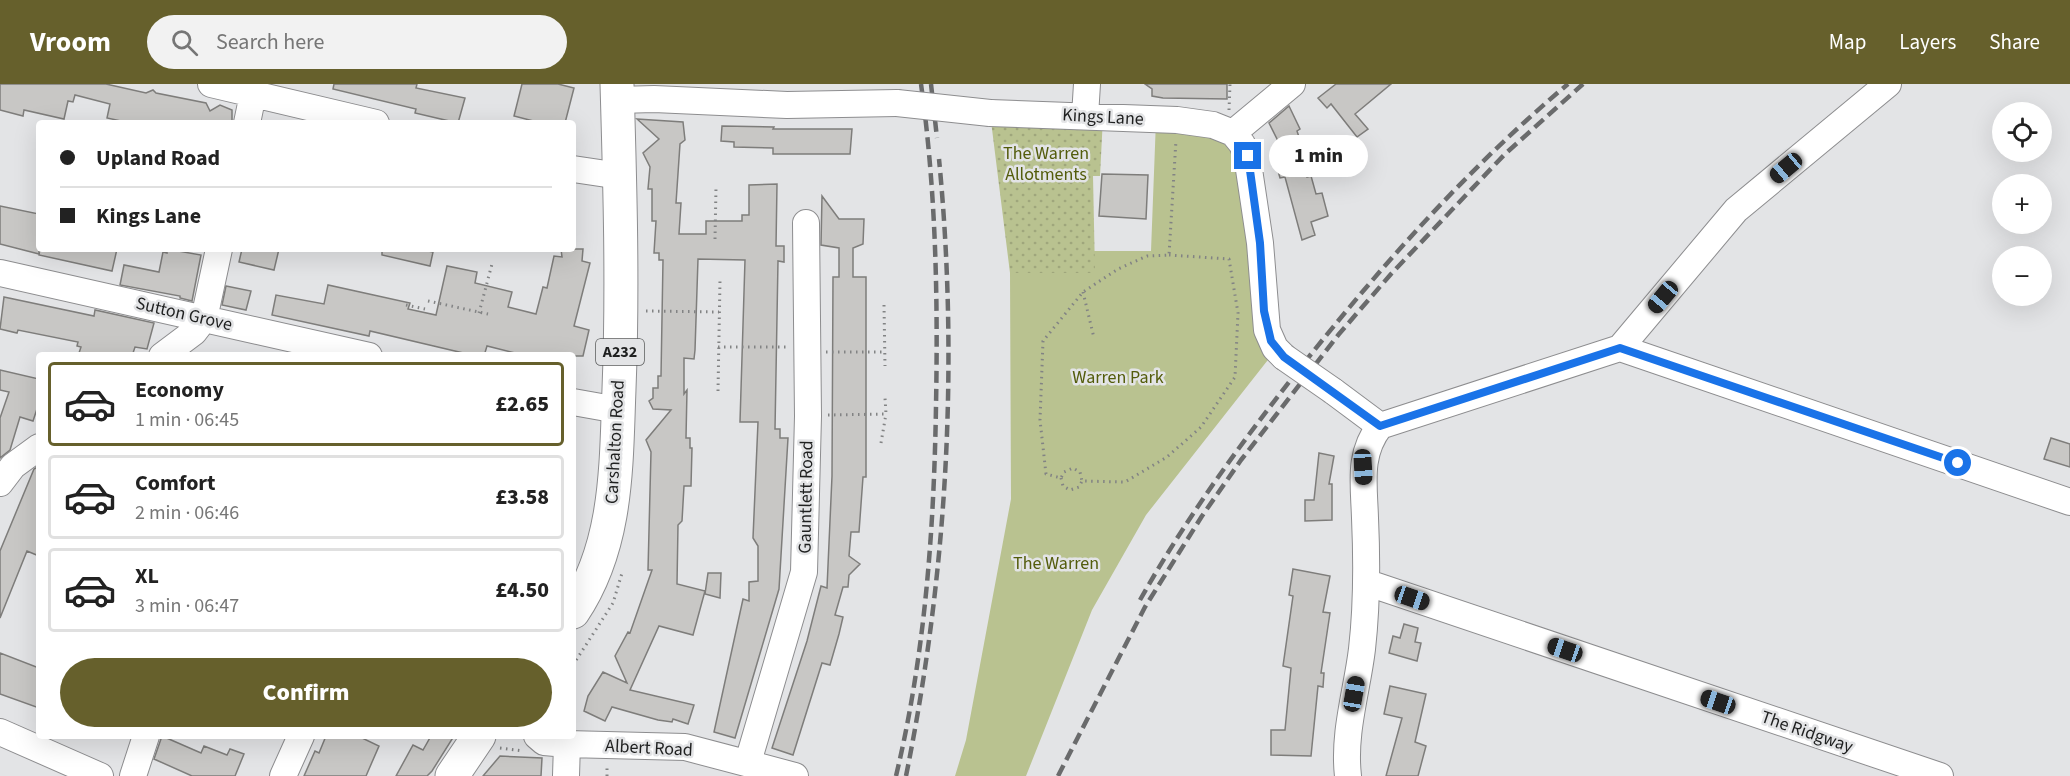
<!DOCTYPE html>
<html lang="en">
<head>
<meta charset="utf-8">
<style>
  body { margin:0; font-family:"Source Sans 3",sans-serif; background:#f2f2f2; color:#222; height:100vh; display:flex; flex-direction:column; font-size:22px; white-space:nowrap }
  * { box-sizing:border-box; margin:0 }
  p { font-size:20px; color:#767676 }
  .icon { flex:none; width:33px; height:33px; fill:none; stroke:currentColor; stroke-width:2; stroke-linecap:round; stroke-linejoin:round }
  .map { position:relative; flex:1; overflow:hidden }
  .panel { position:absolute; left:36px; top:268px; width:540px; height:387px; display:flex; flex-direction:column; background:#fff; border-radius:6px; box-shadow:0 6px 24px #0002 }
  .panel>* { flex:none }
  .guide { position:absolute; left:36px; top:36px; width:540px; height:132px; border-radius:6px; box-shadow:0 6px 24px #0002; display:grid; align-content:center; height:132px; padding:0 24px; background:#fff }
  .tools { position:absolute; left:1992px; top:18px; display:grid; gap:12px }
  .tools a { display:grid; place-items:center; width:60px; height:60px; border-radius:50%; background:#fff; box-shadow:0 6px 24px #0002; font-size:30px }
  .end { position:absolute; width:27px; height:27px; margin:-14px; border:8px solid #1a73e8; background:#fff; box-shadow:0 0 0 3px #fff }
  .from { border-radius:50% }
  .bubble { position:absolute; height:42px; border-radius:21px; background:#fff; box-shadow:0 6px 24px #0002; font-size:20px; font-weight:800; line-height:42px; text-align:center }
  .car { position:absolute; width:18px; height:36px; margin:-18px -9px; border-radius:8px; box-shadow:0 0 4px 2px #0007; background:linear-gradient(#222 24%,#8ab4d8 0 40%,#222 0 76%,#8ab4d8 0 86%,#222 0) }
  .guide b { display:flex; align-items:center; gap:21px; height:57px; font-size:22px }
  .guide b+b { border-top:2px solid #e0e0e0 }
  .guide i { width:15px; height:15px; background:#222 }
  ul { padding:10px 0 0; list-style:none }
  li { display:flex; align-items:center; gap:18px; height:84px; margin:0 12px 9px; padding:0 12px; border:3px solid #e0e0e0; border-radius:6px }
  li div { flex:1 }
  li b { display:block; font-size:22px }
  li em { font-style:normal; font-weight:800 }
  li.active { border-color:#66602c }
  li>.icon { width:54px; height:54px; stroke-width:1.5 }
  .button { display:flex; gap:12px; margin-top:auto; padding:12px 24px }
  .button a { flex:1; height:69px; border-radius:36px; background:#66602c; color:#fff; font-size:24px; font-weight:800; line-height:69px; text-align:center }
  header { display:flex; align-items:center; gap:36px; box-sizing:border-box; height:84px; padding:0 30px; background:#66602c; color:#fff }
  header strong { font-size:28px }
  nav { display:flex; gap:33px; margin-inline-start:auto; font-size:21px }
  .search { width:420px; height:54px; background:#f2f2f2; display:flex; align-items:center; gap:15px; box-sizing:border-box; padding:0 21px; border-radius:33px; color:#767676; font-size:22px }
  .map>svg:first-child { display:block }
  .park { fill:#b9c290 }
  .garden { fill:url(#garden-dots) }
  .building { fill:#c8c7c5; stroke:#7e7d7b; stroke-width:1.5 }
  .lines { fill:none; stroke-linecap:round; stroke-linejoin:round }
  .minor-casing { stroke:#8d8d8f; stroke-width:28 }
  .highway-casing { stroke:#8d8d8f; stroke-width:35 }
  .path { stroke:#828384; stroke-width:3; stroke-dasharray:1.5 4.5; stroke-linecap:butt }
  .minor { stroke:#fff; stroke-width:26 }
  .highway { stroke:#fff; stroke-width:33 }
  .rail { stroke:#6a6b6c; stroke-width:4.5; stroke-dasharray:12 6; stroke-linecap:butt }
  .minor-bridge-casing { stroke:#8d8d8f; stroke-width:28; stroke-linecap:butt }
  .minor-bridge { stroke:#fff; stroke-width:26 }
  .route { stroke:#1a73e8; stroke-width:8 }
  .labels { text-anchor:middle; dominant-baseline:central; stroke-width:5; stroke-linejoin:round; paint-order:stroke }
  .shield { fill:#e3e4e6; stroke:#5a5b5b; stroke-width:1.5 }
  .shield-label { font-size:16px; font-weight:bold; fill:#1f2020 }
  .street-label { font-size:18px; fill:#1f2020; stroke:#e3e4e6 }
  .park-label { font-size:18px; fill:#535c0b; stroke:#e3e4e6 }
</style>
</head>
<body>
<header>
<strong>Vroom</strong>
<div class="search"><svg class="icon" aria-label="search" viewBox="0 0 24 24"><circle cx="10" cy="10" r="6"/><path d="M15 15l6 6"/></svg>Search here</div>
<nav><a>Map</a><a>Layers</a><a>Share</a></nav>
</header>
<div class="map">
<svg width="2070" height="692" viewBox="0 0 2070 692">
  <defs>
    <pattern id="garden-dots" width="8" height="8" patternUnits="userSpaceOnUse" patternTransform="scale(1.5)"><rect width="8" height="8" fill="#b9c290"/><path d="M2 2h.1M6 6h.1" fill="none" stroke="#9fa67c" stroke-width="1.8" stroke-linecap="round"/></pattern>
  </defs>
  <rect width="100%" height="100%" fill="#e3e4e6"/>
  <path class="park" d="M1156,36L1232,52L1271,272L1146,431L1092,526L1026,692H955L966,656L1011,415L1010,189H1094L1093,167H1151Z"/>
  <path class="garden" d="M990,29L1103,33L1100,92H1093L1095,189H1010Z"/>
  <path class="building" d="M0,0H106L146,9L153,6L156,9L206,19L210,27L220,21L232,26V39H130L107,34L110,20L75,11L73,18L68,17L64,35L24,26L23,32L0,26Z
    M334,0H417L416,4L465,14L458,39L415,29L416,25L333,5Z
    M522,0H558L574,4L565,39H541L514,32Z
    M1145,0H1227V15L1163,14L1152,12V5Z
    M1336,0H1391L1355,30L1368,45L1357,53L1331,20L1327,24L1318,14Z
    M1289,22L1300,45L1297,47L1301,59L1297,61L1307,93L1311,92L1316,110L1322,109L1328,132L1311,138L1315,151L1302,156L1285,93L1280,94L1274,73L1278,72L1276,65L1281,63L1269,39Z
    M637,35L683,38L685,56L680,60L676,119H681L679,150H706V137H742V131H749V101L777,100L776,162H784V178L778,177L775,345H780V354H788L779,505L735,654L714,648L743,515L749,517V498L758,497V462L753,454L758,338H740L745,176L698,175L695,266L694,275L684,274V310L687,306L686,354H690V364H692L691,402H684L682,437L678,441L677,500L705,507L693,551L659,542L630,606L694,621L688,640L673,635L672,638L658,636L612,623L605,637L584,627L588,612L603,588L627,599L615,572L628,548L630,549L652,486H648L651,368L646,356L671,326L653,325L649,317L653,314V304H658V292H661L663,176H659V169H654L656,137H652V105H648L650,83L643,69L659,55Z
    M722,42L774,43L773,45H852L850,70H773V64L734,63V58L721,57Z
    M1102,90L1148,91L1146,135L1099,132Z
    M822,112L839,135H864L863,160L853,164V193H866V393H863L859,448H851L849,472L860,480L849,491L848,503H843L835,531L843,533L839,550L830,581L822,579L793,671L772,664L807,557L821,502L827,504L832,392L833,193H839V164L821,161Z
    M0,122L39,130V170L0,160Z
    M40,165H117L112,187L39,171Z
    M167,165L201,171L192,217L180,214V212L120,201L124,181L159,188L163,168L167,169Z
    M242,165H279L274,186L239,178Z
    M382,165H418L433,168L430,182L382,171Z
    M561,165H583L582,177L590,179L574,242L589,246L583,272H527L487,262L484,272H476L370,247L369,252L272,231L276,211L324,220L328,201L410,219L408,225L436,231L447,182L477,188L475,199L512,208L508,223L536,230L543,203L547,204L554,172L562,173Z
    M226,202L251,207L246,226L222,221Z
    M4,213L94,232L95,226L154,239L147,265L135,263L132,272H91L79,269L81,263L77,262L78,258L18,246L17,249L0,245Z
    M0,286L39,295V319L33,337L20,333L10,366L0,374V334L9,308L0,306Z
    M2051,354L2070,360V383L2044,375Z
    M1319,369L1334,372L1329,400H1332V436L1305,437V416H1314Z
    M39,382V472L27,467L0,534V467L34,385Z
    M1293,485L1330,492L1323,528L1330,529L1321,589H1324L1323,603L1318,602L1311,672L1271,671V646H1285L1291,584L1283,582L1293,512L1289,511Z
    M708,489H721L720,514L705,510Z
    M1404,540L1418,544L1415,558L1421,559L1417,577L1389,569L1393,552L1400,554Z
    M0,569L39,584V624L0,610Z
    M1390,602L1426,610L1415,658L1426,662L1418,692H1386L1402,634L1384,630Z
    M162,652L201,669L204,662L227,671L230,665L244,670L235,692H192L154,675Z
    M326,652H358L379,662L366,692H304L315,667L319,669Z
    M431,652H454L432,687L427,692H396L413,661L423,666Z
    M500,672L542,674L541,692H483Z"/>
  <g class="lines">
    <g class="minor-casing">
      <path id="minor" d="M211,0L376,39
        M618,16L654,15L787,21L897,19
        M990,29L1177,36L1213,41L1233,49L1242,60L1247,72L1260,159L1267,246L1275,264L1284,273
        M1085,32L1087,0
        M247,39L253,10
        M1233,49L1292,0
        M573,85L620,92
        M0,189L369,272
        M1620,264L1736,126L1888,0
        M162,272L194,248L204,235L219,165
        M1333,307L1380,342
        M573,318L618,326
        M1380,342L1620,264L2070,418
        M0,399L13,382L39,363
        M1368,499L1940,692
        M0,648L100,692
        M537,652L544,658L567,660L685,663L795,692
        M748,678L804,488L808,332L806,139
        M133,692L146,652
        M283,692L301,652
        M566,692L567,660
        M1348,692C1343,649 1357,607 1362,565C1367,521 1367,478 1365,434C1364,400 1358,370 1380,342"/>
    </g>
    <g class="highway-casing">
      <path id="highway" d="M573,528C618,461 616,382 619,305C623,203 620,102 617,0
        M452,692L479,652"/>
    </g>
    <path class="path" d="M1229,26L1230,0
      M539,39V38
      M715,155L716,103
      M1169,171L1229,175L1238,229L1235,293L1201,343L1167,373L1125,398L1082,397L1080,388L1073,384L1064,388L1061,394L1046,390L1040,336L1043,257L1083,208L1118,185L1147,172L1169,171L1176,56
      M1083,208L1094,254
      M428,217L488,230
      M406,221L425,225
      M884,221L885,282
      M646,227L719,228
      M479,229L492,180
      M718,263H787
      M826,268H885
      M718,307L720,196
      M828,331L886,330L885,314
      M881,359L886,330
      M1061,394L1063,402L1070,406L1079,403L1082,397
      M573,581L613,519L622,489
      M500,664L523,667
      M607,692V682"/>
    <use href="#minor" class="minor"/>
    <use href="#highway" class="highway"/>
    <path class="rail" d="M931,0L937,54
      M1140,516C1186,434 1241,359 1300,284C1381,182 1468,84 1568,0
      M896,692C925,571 934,446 936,322C938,214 936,107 921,0
      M906,692C947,489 959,281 939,75
      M1058,692L1145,523L1202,432L1241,376L1339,250L1391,190L1505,70L1583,0"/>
    <g class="minor-bridge-casing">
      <path id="minor-bridge" d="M897,19L990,29
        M1284,273L1333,307"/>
    </g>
    <use href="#minor-bridge" class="minor-bridge"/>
  </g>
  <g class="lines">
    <path class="route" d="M1248,72L1260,159L1264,227L1271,257L1284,273L1380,342L1620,264L1958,379"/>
  </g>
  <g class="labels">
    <rect class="shield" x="596" y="255" width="48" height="26" rx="4.5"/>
    <g class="shield-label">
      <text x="620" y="268">A232</text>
    </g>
    <g class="street-label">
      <text transform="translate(1103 33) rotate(3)">Kings Lane</text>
      <text transform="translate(184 230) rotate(13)">Sutton Grove</text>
      <text transform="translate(615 358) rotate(-87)">Carshalton Road</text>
      <text transform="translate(806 413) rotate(-89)">Gauntlett Road</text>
      <text transform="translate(1807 648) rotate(19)">The Ridgway</text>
      <text transform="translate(649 664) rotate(3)">Albert Road</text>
    </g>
    <g class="park-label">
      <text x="1046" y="69">The Warren<tspan x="1046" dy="21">Allotments</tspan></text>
      <text x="1118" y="293">Warren Park</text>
      <text x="1056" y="479">The Warren</text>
    </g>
  </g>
</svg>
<div class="tools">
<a><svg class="icon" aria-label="locate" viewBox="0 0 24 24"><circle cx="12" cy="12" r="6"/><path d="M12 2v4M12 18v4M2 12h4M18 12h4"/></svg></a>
<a>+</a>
<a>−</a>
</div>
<i class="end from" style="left:1958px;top:379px"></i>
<i class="end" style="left:1248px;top:72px"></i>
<div class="bubble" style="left:1269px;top:51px;width:99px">1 min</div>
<i class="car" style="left:1786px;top:84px;rotate:230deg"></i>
<i class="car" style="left:1663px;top:213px;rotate:220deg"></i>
<i class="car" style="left:1363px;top:383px;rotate:177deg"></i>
<i class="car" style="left:1412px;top:514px;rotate:109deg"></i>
<i class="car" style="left:1565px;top:566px;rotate:289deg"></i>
<i class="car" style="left:1354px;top:610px;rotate:10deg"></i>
<i class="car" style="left:1718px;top:618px;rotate:289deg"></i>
<div class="guide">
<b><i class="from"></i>Upland Road</b>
<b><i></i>Kings Lane</b>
</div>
<section class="panel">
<ul>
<li class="active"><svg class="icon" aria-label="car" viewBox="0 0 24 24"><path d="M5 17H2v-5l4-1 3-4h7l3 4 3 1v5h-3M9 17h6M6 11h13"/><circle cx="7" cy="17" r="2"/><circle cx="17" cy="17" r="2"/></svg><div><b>Economy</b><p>1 min · 06:45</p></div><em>£2.65</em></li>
<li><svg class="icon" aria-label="car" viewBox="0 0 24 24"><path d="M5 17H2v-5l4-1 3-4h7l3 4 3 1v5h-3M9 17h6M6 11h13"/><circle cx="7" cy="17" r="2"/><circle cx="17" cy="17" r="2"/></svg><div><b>Comfort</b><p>2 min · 06:46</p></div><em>£3.58</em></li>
<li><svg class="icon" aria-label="car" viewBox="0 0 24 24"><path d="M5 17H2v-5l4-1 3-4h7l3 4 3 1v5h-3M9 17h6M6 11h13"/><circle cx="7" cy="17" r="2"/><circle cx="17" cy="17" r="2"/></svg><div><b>XL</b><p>3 min · 06:47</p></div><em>£4.50</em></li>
</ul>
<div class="button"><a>Confirm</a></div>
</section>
</div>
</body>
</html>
